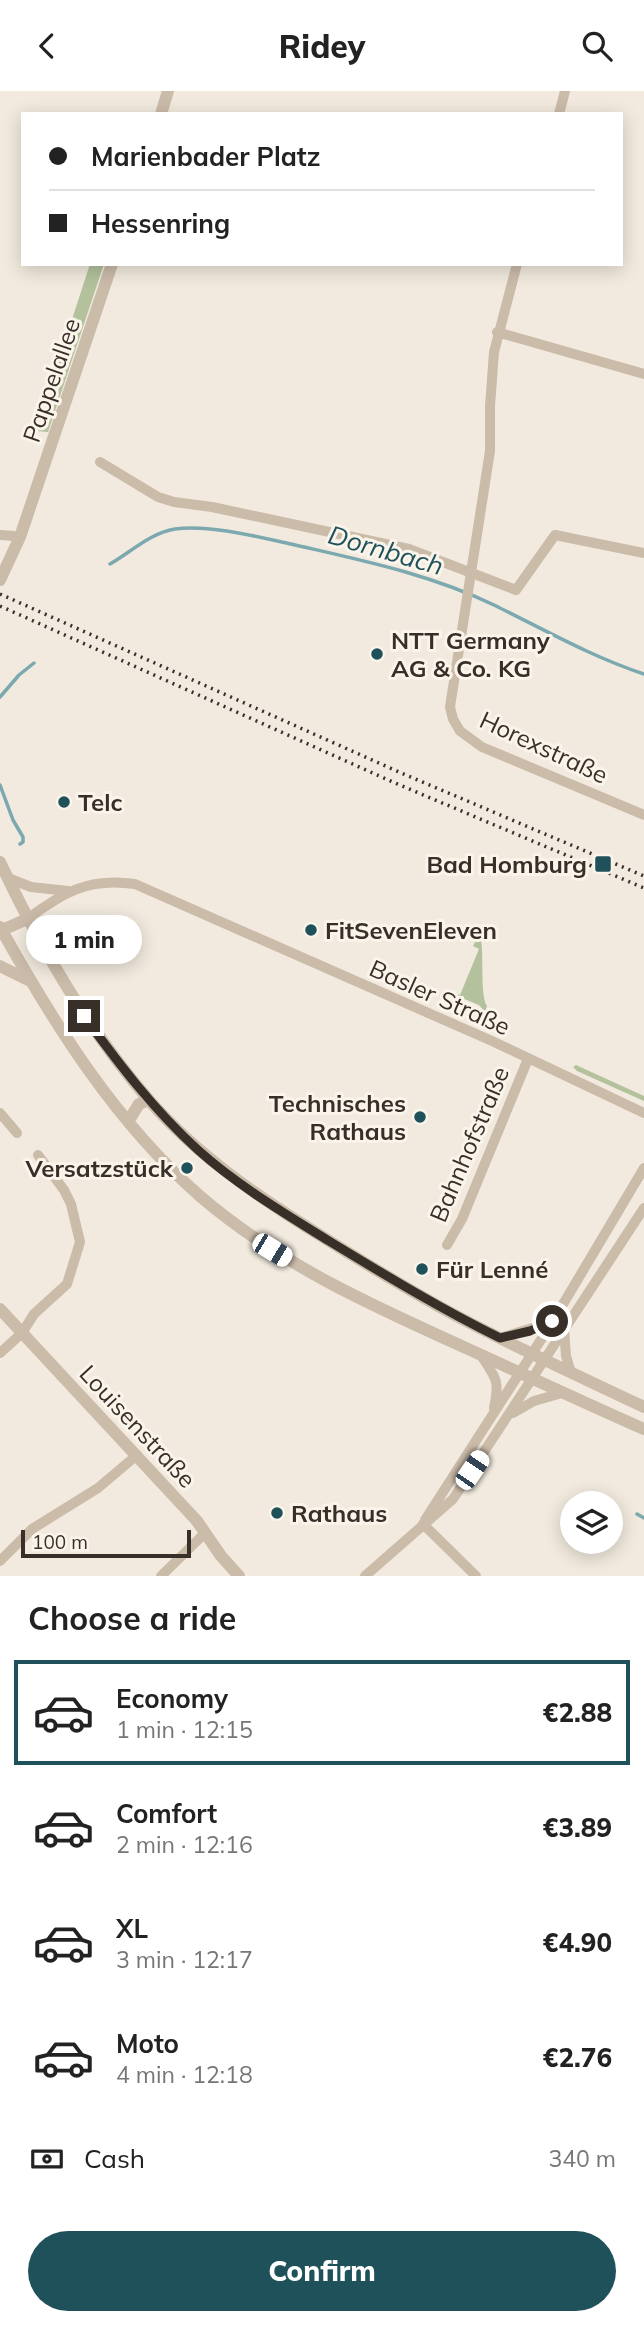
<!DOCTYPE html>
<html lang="en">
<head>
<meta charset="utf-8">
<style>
  body { margin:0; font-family:Mulish,sans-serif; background:#f2f2f2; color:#222; height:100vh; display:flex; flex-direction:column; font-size:26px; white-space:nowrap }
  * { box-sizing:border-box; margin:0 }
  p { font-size:23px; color:#767676 }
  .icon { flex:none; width:38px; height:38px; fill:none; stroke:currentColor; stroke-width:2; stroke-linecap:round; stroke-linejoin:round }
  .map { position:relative; height:1485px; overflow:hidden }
  .side { display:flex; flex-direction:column; background:#fff; flex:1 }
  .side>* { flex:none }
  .hud { position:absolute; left:21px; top:21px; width:602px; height:154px; border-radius:0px; box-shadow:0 4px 18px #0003; display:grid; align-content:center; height:154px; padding:0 28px; background:#fff }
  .tools { position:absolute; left:560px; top:1400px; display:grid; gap:14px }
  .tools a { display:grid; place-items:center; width:63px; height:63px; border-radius:50%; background:#fff; box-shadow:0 4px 18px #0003; font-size:35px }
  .scale { position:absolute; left:21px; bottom:18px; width:170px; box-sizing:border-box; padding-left:7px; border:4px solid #382f29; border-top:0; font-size:19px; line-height:24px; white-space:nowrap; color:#382f29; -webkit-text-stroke:5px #faf4ea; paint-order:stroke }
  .end { position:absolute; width:32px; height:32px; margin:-16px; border:9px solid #382f29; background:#fff; box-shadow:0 0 0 4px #fff }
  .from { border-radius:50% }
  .bubble { position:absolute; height:49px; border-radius:24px; background:#fff; box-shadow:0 4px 18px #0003; font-size:23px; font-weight:800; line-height:49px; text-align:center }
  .car { position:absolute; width:21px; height:42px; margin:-21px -10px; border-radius:9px; box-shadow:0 0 5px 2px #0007; background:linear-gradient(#fff 24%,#345 0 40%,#fff 0 76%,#345 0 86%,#fff 0) }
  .hud b { display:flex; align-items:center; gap:24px; height:66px; font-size:26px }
  .hud b+b { border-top:2px solid #e0e0e0 }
  .hud i { width:18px; height:18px; background:#222 }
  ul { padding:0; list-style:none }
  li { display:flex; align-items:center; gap:21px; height:105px; margin:0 14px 10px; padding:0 14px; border:4px solid transparent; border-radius:0px }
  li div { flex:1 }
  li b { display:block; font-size:26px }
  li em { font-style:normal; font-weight:800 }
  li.active { border-color:#1e515a }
  li>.icon { width:63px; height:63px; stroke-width:1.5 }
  h2 { padding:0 28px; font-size:32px; line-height:84px }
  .pay { display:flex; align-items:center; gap:18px; height:77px; padding:0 28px; font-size:26px }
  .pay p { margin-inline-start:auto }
  .action { display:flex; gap:14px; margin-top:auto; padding:14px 28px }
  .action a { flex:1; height:80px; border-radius:42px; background:#1e515a; color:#fff; font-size:28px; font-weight:800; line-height:80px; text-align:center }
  header { display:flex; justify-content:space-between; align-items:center; height:91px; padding:0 28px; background:#fff; font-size:32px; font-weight:800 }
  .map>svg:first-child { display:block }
  .green { fill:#b3c29d }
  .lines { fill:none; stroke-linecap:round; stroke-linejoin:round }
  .stream { stroke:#7ca9af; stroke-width:3.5 }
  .minor { stroke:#cbbba9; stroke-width:10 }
  .tertiary { stroke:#cbbba9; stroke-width:12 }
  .rail { stroke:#382f29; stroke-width:3.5; stroke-dasharray:2 5; stroke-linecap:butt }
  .route { stroke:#382f29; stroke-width:9 }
  .poi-dot { fill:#1e515a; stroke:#faf4ea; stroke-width:2.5 }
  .labels { text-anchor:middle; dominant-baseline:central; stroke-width:6; stroke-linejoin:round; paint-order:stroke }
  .street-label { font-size:24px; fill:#382f29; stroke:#faf4ea }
  .poi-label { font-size:24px; font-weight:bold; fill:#382f29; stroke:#faf4ea; text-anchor:start }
  .water-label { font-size:26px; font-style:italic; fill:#1e515a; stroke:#faf4ea }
</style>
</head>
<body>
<header><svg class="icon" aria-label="back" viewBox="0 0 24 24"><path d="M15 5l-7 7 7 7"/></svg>Ridey<svg class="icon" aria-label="search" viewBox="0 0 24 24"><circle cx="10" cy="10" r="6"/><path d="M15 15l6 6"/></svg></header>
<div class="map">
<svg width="644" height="1485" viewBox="0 0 644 1485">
  <rect width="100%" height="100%" fill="#f2eade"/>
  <path class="green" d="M90,173H104L48,341L37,340L46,336L65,279L55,268L62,259Z
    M477,848L481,850C484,864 480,905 487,915L485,921L479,914L462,907L457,909L453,906V902L460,904L479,858L473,855Z
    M576,974L644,1005V1010L577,980L573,976Z"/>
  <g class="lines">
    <path class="stream" d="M110,473C131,461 150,442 175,438C207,433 259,446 291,453C360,469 430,483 494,514C543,538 592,566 644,583
      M0,606L19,584L34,572
      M0,694L13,729L23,746V751L20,753
      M637,1423L644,1427"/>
    <path class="minor" d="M559,23L565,0
      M517,173L494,261L490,315V360L450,616L453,628L460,640L482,656L644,724
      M497,241L644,283
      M100,371L158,406L174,411L212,416L409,458L516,499L555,444L644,462
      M0,444L14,445
      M8,787L31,796L68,800
      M27,828C64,802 87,786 135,793L492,950L644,1022
      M0,1022L17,1042
      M447,1154L462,1128L528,968
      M564,1238L566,1265L571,1282
      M500,1247L552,1231
      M0,1262L22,1242L34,1223L67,1193L80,1151L71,1113L64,1099L38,1064
      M481,1264C496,1288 500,1288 494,1317
      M513,1322L534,1310L562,1302
      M425,1429L553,1230L644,1077
      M423,1433L476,1485
      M0,1470L32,1438L98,1397L137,1364
      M161,1485L205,1442
      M365,1485L453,1408L644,1117"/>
    <path class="tertiary" d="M161,23L168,0
      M0,489L20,446L112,173
      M0,771C40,856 87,937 148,1008C198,1066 262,1108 326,1148C373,1177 419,1206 468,1231C526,1261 585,1288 644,1316
      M0,836C54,933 116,1032 201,1106C279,1173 373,1215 466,1257C525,1284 585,1312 644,1338
      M0,840L27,828
      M0,875L30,890
      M129,1029L139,1013L149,1009
      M0,1218L197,1430L221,1465L239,1485"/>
    <path class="rail" d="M0,503L399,681L644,785
      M0,515L395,692L644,797"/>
  </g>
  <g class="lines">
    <path class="route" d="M84,925C119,973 154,1019 198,1059C237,1094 284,1122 329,1150C385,1184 441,1218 500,1247L530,1240L552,1230"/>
  </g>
  <g class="poi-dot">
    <circle cx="377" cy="563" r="7"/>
    <circle cx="64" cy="711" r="7"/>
    <rect x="594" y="764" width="18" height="18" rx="3.5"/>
    <circle cx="311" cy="839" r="7"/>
    <circle cx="420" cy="1026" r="7"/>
    <circle cx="187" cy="1077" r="7"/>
    <circle cx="422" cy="1178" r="7"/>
    <circle cx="277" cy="1422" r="7"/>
  </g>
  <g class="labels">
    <g class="street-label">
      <text transform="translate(51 289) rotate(-71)">Pappelallee</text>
      <text transform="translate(544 656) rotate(25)">Horexstraße</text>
      <text transform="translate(440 906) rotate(24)">Basler Straße</text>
      <text transform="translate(469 1053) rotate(-67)">Bahnhofstraße</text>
      <text transform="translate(138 1335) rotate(47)">Louisenstraße</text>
    </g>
    <g class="poi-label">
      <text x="391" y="549">NTT Germany<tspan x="391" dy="28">AG &amp; Co. KG</tspan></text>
      <text x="78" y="711">Telc</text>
      <text x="587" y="773" text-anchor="end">Bad Homburg</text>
      <text x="325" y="839">FitSevenEleven</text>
      <text x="406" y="1012" text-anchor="end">Technisches<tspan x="406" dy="28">Rathaus</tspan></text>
      <text x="173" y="1077" text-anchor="end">Versatzstück</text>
      <text x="436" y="1178">Für Lenné</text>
      <text x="291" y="1422">Rathaus</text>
    </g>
    <g class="water-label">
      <text transform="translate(386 459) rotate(16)">Dornbach</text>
    </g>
  </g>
</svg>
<div class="tools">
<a><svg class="icon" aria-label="layers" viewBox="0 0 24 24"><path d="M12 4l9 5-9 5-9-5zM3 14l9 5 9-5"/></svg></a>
</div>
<div class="scale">100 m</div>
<i class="end from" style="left:552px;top:1230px"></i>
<i class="end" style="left:84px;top:925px"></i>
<div class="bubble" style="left:26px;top:824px;width:116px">1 min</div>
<i class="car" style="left:272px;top:1159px;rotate:121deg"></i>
<i class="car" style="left:472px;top:1379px;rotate:34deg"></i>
<div class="hud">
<b><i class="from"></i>Marienbader Platz</b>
<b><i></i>Hessenring</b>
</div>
</div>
<section class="side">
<h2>Choose a ride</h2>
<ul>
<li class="active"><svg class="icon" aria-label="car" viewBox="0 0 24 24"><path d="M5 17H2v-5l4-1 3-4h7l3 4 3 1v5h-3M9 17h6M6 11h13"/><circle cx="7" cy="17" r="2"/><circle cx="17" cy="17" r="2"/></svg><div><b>Economy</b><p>1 min · 12:15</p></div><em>€2.88</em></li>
<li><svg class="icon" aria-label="car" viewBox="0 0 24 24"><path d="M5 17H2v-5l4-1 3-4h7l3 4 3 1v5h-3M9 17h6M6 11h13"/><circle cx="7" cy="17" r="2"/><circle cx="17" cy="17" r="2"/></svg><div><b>Comfort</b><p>2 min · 12:16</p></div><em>€3.89</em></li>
<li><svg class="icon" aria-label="car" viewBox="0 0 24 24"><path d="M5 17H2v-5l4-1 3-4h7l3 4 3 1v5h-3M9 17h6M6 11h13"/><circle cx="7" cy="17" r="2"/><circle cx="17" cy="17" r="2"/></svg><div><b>XL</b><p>3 min · 12:17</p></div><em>€4.90</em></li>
<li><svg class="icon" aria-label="car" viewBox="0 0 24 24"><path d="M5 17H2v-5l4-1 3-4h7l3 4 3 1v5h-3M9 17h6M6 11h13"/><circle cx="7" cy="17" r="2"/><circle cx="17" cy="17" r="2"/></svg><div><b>Moto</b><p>4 min · 12:18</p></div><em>€2.76</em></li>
</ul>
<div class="pay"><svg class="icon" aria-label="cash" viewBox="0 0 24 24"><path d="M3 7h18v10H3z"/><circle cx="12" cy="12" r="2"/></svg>Cash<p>340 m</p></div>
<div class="action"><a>Confirm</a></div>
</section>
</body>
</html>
